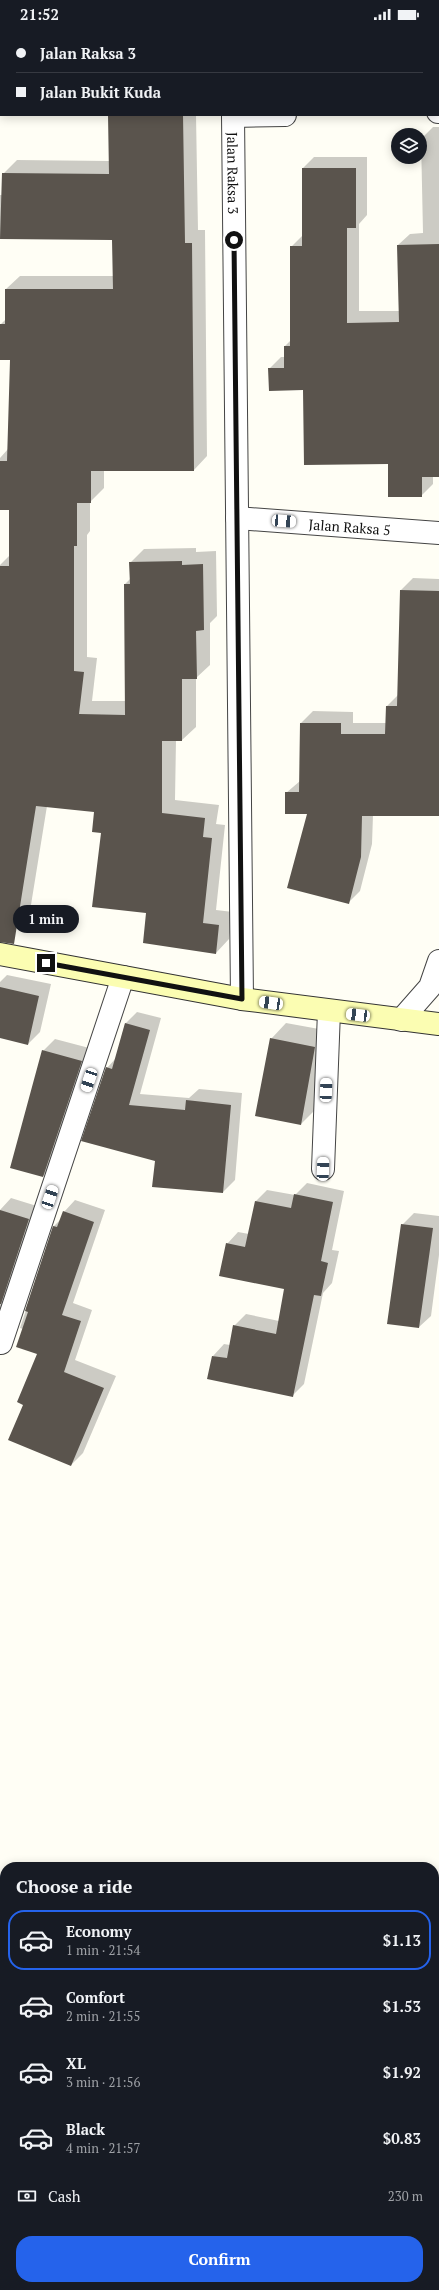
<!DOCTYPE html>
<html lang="en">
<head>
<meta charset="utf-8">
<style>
  body { margin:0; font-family:"PT Serif",serif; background:#20242c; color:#f1f3f6; height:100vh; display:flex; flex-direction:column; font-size:15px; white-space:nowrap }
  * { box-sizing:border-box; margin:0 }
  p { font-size:13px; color:#9ea1a6 }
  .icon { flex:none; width:22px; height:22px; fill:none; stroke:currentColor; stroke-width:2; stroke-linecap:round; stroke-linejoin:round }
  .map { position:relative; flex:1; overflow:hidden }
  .drawer { position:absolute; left:0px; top:1834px; width:439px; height:428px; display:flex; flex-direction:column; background:#171b24; border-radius:16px 16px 0 0; box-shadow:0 2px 10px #0003 }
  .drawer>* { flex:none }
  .guide { position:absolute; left:0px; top:0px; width:439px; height:88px; box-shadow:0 2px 10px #0003; display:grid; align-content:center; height:88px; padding:0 16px; background:#171b24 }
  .tools { position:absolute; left:391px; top:100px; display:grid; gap:8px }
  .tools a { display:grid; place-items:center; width:36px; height:36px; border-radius:50%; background:#171b24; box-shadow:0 2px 10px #0003; font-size:20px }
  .end { position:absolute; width:18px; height:18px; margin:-9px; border:5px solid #111; background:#fff; box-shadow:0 0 0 2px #fff }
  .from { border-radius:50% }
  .bubble { position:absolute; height:28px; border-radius:14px; background:#171b24; box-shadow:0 2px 10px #0003; font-size:13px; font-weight:700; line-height:28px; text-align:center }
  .car { position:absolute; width:12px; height:24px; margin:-12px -6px; border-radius:5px; box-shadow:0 0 3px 1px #0007; background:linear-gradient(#fff 24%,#345 0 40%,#fff 0 76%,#345 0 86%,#fff 0) }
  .guide b { display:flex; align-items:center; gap:14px; height:38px; font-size:15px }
  .guide b+b { border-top:1px solid #363941 }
  .guide i { width:10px; height:10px; background:#f1f3f6 }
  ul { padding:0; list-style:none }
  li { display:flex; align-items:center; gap:12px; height:60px; margin:0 8px 6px; padding:0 8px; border:2px solid transparent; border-radius:16px }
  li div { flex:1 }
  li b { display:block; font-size:15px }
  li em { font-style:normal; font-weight:700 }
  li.selected { border-color:#2563eb }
  li>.icon { width:36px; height:36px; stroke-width:1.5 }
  h2 { padding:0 16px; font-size:18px; line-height:48px }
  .pay { display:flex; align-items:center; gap:10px; height:44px; padding:0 16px; font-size:15px }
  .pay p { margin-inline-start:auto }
  .button { display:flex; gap:8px; margin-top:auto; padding:8px 16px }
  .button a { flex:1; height:46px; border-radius:16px; background:#2563eb; color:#fff; font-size:16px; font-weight:700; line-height:46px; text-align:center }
  .status { display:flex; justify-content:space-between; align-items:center; height:28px; padding:0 20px; background:#171b24; direction:ltr }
  .status svg { height:11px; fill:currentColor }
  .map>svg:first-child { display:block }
  .water { fill:#bad7f6; stroke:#4281cc }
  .shadow { fill:#0003 }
  .building { fill:#5a544d }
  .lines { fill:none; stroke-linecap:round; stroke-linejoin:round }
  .street-casing { stroke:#444; stroke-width:24 }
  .secondary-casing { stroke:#333; stroke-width:24 }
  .street { stroke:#fff; stroke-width:22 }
  .secondary { stroke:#fbfdb2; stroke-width:22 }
  .route { stroke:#111; stroke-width:5 }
  .labels { text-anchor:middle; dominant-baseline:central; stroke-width:4; stroke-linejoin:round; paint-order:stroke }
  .street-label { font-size:14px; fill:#111; stroke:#fff }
</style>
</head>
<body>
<div class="status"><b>21:52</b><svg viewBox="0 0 49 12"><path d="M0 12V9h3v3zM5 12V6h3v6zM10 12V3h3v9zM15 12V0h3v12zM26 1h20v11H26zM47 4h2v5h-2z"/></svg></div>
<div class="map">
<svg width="439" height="2262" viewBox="0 0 439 2262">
  <rect width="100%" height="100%" fill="#fffef5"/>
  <path class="water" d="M0,1848L5,1849V2257H434V1981L439,1982V2262H0Z"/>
  <path class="shadow" d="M107,0H195V1H107Z
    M296,0H379V1Z
    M413,0H439V26L438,1Z
    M109,87H196L198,202H205L207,428L194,442H104V460L90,474V503L87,507V629L97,630L92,673H126L125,556L131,550L130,535L144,521L196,520V524L216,523L217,588L210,595V637L196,650V699L182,712H176L175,772L219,777L216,796L225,797L216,882L233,884L229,911L216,925L147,884L102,804L95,783L47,778L30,883L17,897L0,894V537L10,527V481H0V430L8,421L11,331L1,296L6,291V261L20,248H114L113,211L0,210V167H3V146L17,132L109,133Z
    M433,99H439V448H433V456L421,468L389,435L304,361L269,341L281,329H285V318L291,312V219L303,207V140L314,129H367V187L359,196V283H399L398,217L410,206L423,205L421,111Z
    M413,550L439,551V787H373L372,816L360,863L348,875L308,785L286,765L300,753L301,695L313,683L353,684V695H386L387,678L398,667L401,562Z
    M7,947L51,956L40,1004L28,1016L0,1009V954Z
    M137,984L161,990L140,1066L189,1070L199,1061L242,1065L235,1152L223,1164L156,1132L107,1040L116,1030L125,996Z
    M286,995L330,1003L317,1080L301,1096L271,1011Z
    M55,1011L93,1021L55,1136L43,1148V1023Z
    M307,1155L344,1163L332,1222L339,1223L332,1255L323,1265L304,1356L292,1368L213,1328L224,1316L230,1317L234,1298L246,1286L279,1293L285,1260L227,1216L238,1204L249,1206L256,1173L267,1162L295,1167Z
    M11,1170L40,1179L0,1287V1182Z
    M75,1172L105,1182L73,1275L92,1282L75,1332L116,1348L83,1425L71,1437L25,1376L39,1326L23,1301L20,1300L54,1198L61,1191L64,1184Z
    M414,1185L439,1188V1227L431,1288L419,1299L389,1295L402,1197Z"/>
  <path class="building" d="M108,87H183L185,215H192L194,443H91V475H77V518H74V643L84,644L79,686L125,687L124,556H130L129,534L182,533V537L203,536L204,602L196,603L197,651H182V713H162V785L205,790L203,809L212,810L203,895L219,897L216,926L143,915L146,885L92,879L101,805L92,804L94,784L36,778L14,916L0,914V538H9V482H0V433H7L10,332H0V296H5V261H113L112,212L0,211L2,145L109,146Z
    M302,140H356V200H347V295L399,294L397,217L439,216V449H422V469H388V436L304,437L303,362L269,363L268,340H284V318H290V218H302Z
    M400,562L439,563V788H362L361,829L349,876L287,860L307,786H285V764H299L300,695H341V706H385L386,678H397Z
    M0,959L39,968L28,1017L0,1010Z
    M125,995L150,1002L129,1077L185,1082L186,1072L231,1077L223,1165L152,1159L155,1133L81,1113L106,1039L112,1041Z
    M270,1010L315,1019L301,1097L255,1088Z
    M42,1022L82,1033L43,1149L10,1140Z
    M294,1166L333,1174L321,1233L328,1235L321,1268L314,1267L293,1369L207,1351L212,1328L227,1330L233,1297L276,1306L284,1261L219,1248L226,1215L245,1219L255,1173L291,1180Z
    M0,1182L29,1191L1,1276H0Z
    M63,1183L94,1194L62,1287L81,1293L64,1344L104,1360L71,1438L8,1412L23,1377L17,1374L37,1326L16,1319L28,1284L25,1283L53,1198L57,1199Z
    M401,1196L433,1200L419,1300L387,1296Z"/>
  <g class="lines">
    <g class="street-casing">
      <g id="street">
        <path d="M231,0V1"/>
        <path d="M438,84H439"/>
        <path id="s1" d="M233,87L242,971"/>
        <path d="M233,88L285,87"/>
        <path id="s2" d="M237,490L439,505"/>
        <path d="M401,992L430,959L439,933"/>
        <path d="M323,1141L329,983"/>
        <path d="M1,1315L123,949"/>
      </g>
    </g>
    <g class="secondary-casing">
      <path id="secondary" d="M0,926L242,971L439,996"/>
    </g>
    <use href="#street" class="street"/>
    <use href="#secondary" class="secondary"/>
  </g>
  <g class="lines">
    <path class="route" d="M46,935L242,971L234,212"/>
  </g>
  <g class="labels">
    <g class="street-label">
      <text stroke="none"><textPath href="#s1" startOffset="58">Jalan Raksa 3</textPath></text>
      <text stroke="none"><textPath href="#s2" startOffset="113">Jalan Raksa 5</textPath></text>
    </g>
  </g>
</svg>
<div class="tools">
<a><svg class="icon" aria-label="layers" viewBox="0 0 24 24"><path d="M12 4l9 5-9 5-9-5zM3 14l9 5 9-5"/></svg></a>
</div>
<i class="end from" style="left:234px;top:212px"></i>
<i class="end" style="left:46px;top:935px"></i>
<div class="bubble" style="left:13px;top:877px;width:66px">1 min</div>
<i class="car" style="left:284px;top:493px;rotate:94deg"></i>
<i class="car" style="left:271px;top:975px;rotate:278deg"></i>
<i class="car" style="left:358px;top:987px;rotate:277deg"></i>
<i class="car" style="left:89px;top:1052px;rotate:199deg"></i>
<i class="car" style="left:326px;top:1062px;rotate:2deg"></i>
<i class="car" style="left:323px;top:1141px;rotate:2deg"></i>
<i class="car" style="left:50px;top:1169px;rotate:19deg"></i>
<div class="guide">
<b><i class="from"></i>Jalan Raksa 3</b>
<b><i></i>Jalan Bukit Kuda</b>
</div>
<section class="drawer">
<h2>Choose a ride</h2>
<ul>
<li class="selected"><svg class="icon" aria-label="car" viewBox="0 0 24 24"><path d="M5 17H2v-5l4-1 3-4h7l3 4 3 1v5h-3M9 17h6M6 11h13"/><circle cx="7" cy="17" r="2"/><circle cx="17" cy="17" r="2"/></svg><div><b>Economy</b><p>1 min · 21:54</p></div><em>$1.13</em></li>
<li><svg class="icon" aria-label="car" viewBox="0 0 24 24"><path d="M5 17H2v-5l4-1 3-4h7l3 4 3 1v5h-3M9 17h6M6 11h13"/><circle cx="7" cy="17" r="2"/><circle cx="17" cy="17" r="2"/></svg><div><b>Comfort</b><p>2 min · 21:55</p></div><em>$1.53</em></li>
<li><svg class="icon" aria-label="car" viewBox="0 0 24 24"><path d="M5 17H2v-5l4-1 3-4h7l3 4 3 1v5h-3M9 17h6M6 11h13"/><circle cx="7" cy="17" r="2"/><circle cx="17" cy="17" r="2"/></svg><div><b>XL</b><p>3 min · 21:56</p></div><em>$1.92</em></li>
<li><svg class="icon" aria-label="car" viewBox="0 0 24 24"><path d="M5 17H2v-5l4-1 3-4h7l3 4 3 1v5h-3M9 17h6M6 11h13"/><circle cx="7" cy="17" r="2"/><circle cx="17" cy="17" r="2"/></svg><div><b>Black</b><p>4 min · 21:57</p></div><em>$0.83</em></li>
</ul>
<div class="pay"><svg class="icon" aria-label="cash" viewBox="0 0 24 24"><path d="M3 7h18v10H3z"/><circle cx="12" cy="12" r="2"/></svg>Cash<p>230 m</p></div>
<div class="button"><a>Confirm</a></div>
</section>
</div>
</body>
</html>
